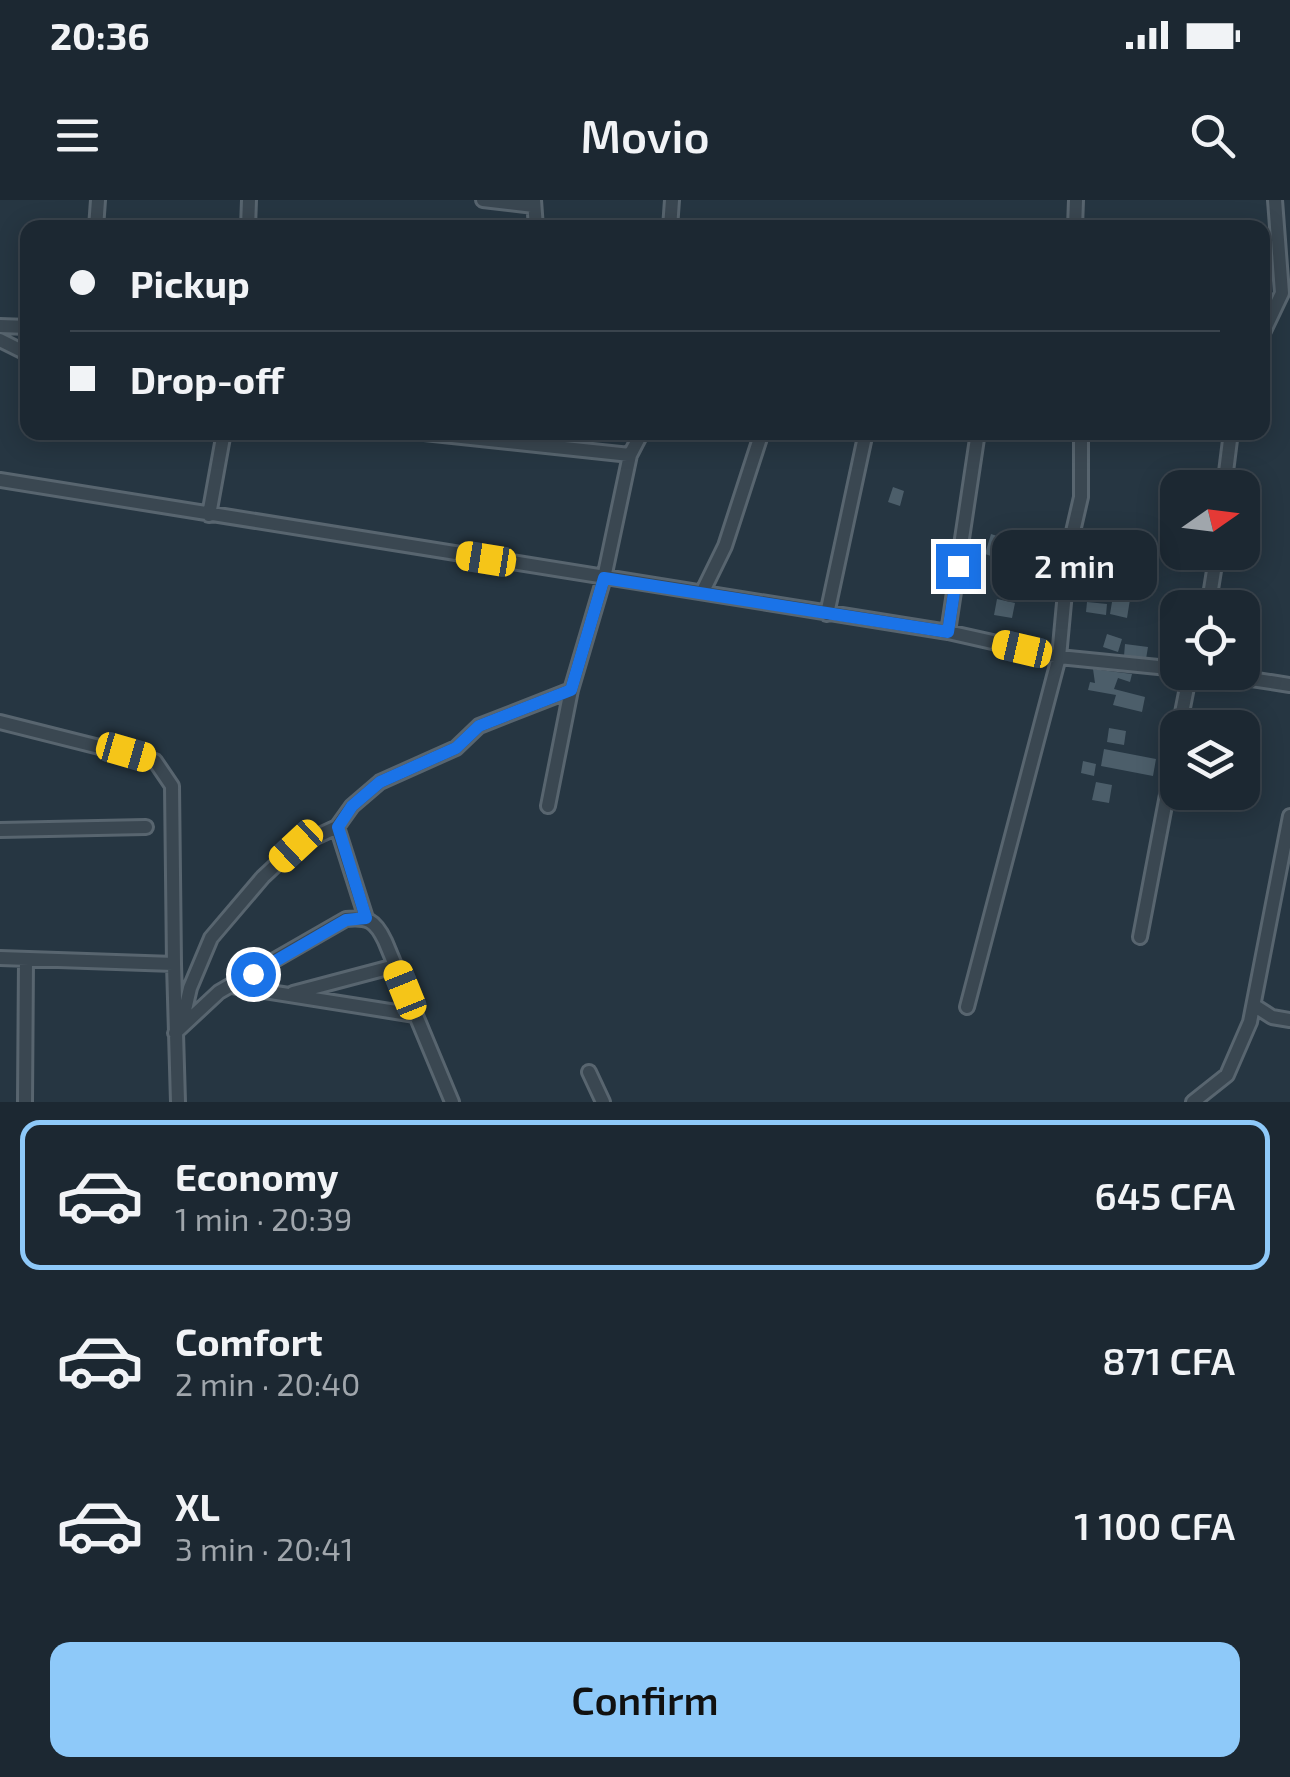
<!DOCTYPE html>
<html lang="en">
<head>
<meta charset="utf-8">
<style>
  body { margin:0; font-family:"Exo 2",sans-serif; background:#25303a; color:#f1f3f6; height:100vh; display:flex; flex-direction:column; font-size:38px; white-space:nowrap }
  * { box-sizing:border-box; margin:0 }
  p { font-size:32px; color:#a0a6ac }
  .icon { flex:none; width:55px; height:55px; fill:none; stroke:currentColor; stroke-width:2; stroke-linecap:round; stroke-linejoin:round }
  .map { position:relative; height:902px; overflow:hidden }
  .panel { display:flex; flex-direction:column; background:#1c2832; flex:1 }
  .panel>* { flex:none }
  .hud { position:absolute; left:20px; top:20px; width:1250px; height:220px; border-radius:20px; box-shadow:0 5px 25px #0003,0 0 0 2px #3a444d; display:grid; align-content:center; height:220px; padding:0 50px; background:#1c2832 }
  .needle { width:65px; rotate:76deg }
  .fabs { position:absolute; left:1160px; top:270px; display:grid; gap:20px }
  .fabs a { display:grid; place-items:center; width:100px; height:100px; border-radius:20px; background:#1c2832; box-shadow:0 5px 25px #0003,0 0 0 2px #3a444d; font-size:50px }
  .end { position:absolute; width:45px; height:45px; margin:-22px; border:12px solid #1a73e8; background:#fff; box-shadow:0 0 0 5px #fff }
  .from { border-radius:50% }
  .bubble { position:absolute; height:70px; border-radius:20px; background:#1c2832; box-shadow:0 5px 25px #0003,0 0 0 2px #3a444d; font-size:32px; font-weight:600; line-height:70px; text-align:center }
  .car { position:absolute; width:30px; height:60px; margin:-30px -15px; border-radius:12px; box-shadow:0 0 8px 2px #0007; background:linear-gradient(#f5c518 24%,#345 0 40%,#f5c518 0 76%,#345 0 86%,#f5c518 0) }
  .hud b { display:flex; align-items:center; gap:35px; height:95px; font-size:38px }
  .hud b+b { border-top:2px solid #3a444d }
  .hud i { width:25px; height:25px; background:#f1f3f6 }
  ul { padding:18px 0 0; list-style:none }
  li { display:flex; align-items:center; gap:30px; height:150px; margin:0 20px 15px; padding:0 30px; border:5px solid transparent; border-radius:20px }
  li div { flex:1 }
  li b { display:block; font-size:38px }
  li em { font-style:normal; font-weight:600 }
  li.active { border-color:#8ec9f9 }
  li>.icon { width:90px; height:90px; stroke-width:1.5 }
  .action { display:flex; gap:20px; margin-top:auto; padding:20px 50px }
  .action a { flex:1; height:115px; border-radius:20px; background:#8ec9f9; color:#111; font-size:40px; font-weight:600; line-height:115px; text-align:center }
  .status { display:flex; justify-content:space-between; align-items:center; height:70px; padding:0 50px; background:#1c2832; direction:ltr }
  .status svg { height:28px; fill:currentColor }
  header { display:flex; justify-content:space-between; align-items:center; height:130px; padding:0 50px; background:#1c2832; font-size:45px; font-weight:600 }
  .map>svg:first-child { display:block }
  .building { fill:#4c5e6a }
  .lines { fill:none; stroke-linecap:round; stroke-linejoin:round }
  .minor-casing { stroke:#58656f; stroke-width:18 }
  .minor { stroke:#3a4751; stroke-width:12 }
  .route { stroke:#1a73e8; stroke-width:12 }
</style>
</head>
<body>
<div class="status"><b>20:36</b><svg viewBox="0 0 49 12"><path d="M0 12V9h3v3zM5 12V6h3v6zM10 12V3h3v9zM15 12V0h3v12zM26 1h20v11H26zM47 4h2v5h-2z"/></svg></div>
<header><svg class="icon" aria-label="menu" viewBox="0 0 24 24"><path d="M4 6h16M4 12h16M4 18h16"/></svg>Movio<svg class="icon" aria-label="search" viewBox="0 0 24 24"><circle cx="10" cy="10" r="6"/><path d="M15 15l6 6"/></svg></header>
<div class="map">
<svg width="1290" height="902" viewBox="0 0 1290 902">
  <rect width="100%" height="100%" fill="#263642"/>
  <path class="building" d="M893,287L904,291L900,306L888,302Z
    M991,334L1006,339L1000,359L985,354Z
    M1008,380L1021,384L1016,401L1002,397Z
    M1115,384L1132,387L1127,418L1110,414Z
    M997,399L1015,403L1012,418L994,415Z
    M1087,402L1107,404L1106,415L1086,412Z
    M1167,424L1178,426L1173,450L1162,448Z
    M1107,434L1122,439L1118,452L1103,447Z
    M1125,444L1148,447L1146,459L1124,456Z
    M1093,469L1132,474L1130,482L1118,478L1114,489L1145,497L1142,512L1113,505L1116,495L1088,490L1090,482L1095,483Z
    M1109,528L1126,531L1124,545L1107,542Z
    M1104,549L1156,559L1153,576L1101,566Z
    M1083,561L1096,564L1094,576L1081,573Z
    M1096,582L1112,585L1109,603L1092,600Z"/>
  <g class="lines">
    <g class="minor-casing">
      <path id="minor" d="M483,0L534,6
        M534,0L536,28
        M96,28L98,0
        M248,28L249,0
        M670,28L672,0
        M1075,28L1076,0
        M0,126L28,127
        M1262,135L1282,93L1275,0
        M0,140L28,154
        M415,232L630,255
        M0,280L948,432L1059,457L1178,469
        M1224,288L1231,232
        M209,315L224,232
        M703,391L725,346L762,232
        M1208,408L1217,352
        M827,414L866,232
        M948,432L978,232
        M1205,472L1290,485
        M0,522L155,561L172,586L174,764
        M1179,528L1190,472
        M548,606L571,490L604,378L630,255L642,232
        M337,627L366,718
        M0,630L146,627
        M1140,737L1178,537
        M0,758L174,764L178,902
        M232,786L415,815
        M293,793L395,766
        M1255,806L1272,817L1290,820
        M967,807L1059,457L1069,349L1081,297V232
        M182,823L190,788L211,738L263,677L296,646L337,627L352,606L380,582L456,548L479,526L571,490
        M175,833L219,792L346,719C368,717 375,720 385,741L452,902
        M589,872L603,902
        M25,902L26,760
        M1193,902L1227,875L1250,822L1290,616"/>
    </g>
    <use href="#minor" class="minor"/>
  </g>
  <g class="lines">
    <path class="route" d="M253,774L346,720L366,718L338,627L352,606L380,582L456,548L479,526L571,490L604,378L948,432L958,366"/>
  </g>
</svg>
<div class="fabs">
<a><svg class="needle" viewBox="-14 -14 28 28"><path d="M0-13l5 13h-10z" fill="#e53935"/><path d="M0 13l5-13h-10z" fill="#a0a6ac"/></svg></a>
<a><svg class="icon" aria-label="locate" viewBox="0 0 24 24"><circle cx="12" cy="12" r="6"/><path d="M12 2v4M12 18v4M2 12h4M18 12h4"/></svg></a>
<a><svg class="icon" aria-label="layers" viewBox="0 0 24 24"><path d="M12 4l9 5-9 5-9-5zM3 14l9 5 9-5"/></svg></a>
</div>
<i class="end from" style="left:253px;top:774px"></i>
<i class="end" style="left:958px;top:366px"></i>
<div class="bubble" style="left:992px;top:330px;width:165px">2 min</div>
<i class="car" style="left:486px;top:359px;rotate:279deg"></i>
<i class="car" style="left:1022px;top:449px;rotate:283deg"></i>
<i class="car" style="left:126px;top:552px;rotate:106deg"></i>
<i class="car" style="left:296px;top:646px;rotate:227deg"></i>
<i class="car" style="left:405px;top:790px;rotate:338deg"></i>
<div class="hud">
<b><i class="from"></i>Pickup</b>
<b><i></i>Drop-off</b>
</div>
</div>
<section class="panel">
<ul>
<li class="active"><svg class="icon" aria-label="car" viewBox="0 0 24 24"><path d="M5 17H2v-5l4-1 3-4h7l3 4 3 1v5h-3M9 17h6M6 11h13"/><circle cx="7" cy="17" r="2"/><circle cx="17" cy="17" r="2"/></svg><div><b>Economy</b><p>1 min · 20:39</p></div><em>645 CFA</em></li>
<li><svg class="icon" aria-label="car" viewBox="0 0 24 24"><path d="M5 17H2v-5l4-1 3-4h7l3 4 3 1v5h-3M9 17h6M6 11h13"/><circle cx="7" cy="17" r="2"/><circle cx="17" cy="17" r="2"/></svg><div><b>Comfort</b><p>2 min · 20:40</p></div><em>871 CFA</em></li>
<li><svg class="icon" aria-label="car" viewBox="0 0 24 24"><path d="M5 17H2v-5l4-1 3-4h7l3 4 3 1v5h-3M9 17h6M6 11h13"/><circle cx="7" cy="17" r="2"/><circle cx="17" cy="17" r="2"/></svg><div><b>XL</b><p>3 min · 20:41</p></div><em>1 100 CFA</em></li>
</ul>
<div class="action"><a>Confirm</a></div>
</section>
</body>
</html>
